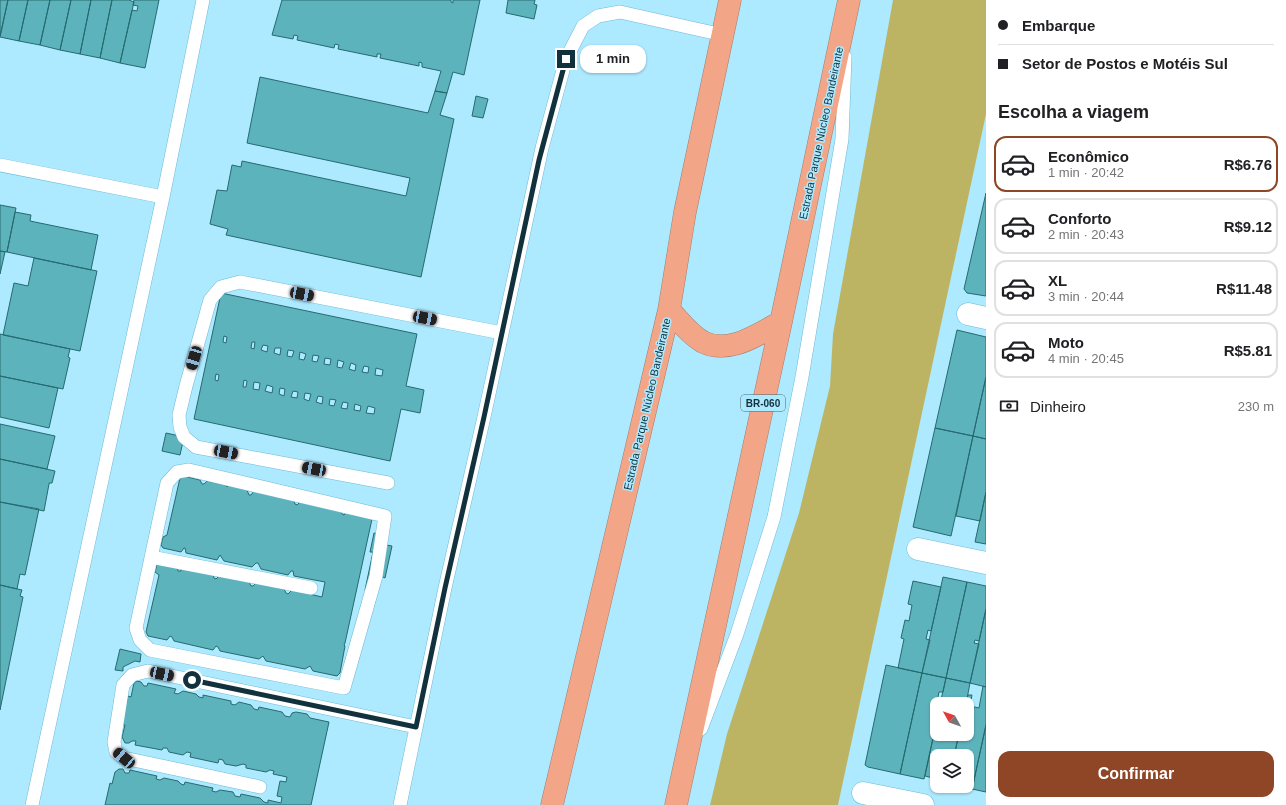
<!DOCTYPE html>
<html lang="pt">
<head>
<meta charset="utf-8">
<style>
  body { margin:0; font-family:Arial,sans-serif; background:#f6f6f6; color:#202124; height:100vh; display:flex; flex-direction:column; font-size:15px; white-space:nowrap }
  * { box-sizing:border-box; margin:0 }
  p { font-size:13px; color:#757577 }
  .icon { flex:none; width:22px; height:22px; fill:none; stroke:currentColor; stroke-width:2; stroke-linecap:round; stroke-linejoin:round }
  .map { position:relative; flex:1; overflow:hidden }
  .panel { display:flex; flex-direction:column; background:#fff; width:300px }
  .panel>* { flex:none }
  .hud { display:grid; align-content:center; height:88px; padding:0 12px; background:#fff }
  .needle { width:26px; rotate:310deg }
  .controls { position:absolute; left:930px; top:697px; display:grid; gap:8px }
  .controls a { display:grid; place-items:center; width:44px; height:44px; border-radius:8px; background:#fff; box-shadow:0 1px 3px #0004; font-size:20px }
  .end { position:absolute; width:18px; height:18px; margin:-9px; border:5px solid #11323c; background:#fff; box-shadow:0 0 0 2px #fff }
  .from { border-radius:50% }
  .bubble { position:absolute; height:28px; border-radius:12px; background:#fff; box-shadow:0 1px 3px #0004; font-size:13px; font-weight:700; line-height:28px; text-align:center }
  .car { position:absolute; width:12px; height:24px; margin:-12px -6px; border-radius:5px; box-shadow:0 0 3px 1px #0007; background:linear-gradient(#222 24%,#8ab4d8 0 40%,#222 0 76%,#8ab4d8 0 86%,#222 0) }
  .hud b { display:flex; align-items:center; gap:14px; height:38px; font-size:15px }
  .hud b+b { border-top:1px solid #e0e0e0 }
  .hud i { width:10px; height:10px; background:#202124 }
  ul { padding:0; list-style:none }
  li { display:flex; align-items:center; gap:12px; height:56px; margin:0 8px 6px; padding:0 4px; border:2px solid #e0e0e0; border-radius:12px }
  li div { flex:1 }
  li b { display:block; font-size:15px }
  li em { font-style:normal; font-weight:700 }
  li.current { border-color:#8e4626 }
  li>.icon { width:36px; height:36px; stroke-width:1.5 }
  h2 { padding:0 12px; font-size:18px; line-height:48px }
  .pay { display:flex; align-items:center; gap:10px; height:44px; padding:0 12px; font-size:15px }
  .pay p { margin-inline-start:auto }
  .primary-button { display:flex; gap:8px; margin-top:auto; padding:8px 12px }
  .primary-button a { flex:1; height:46px; border-radius:12px; background:#8e4626; color:#fff; font-size:16px; font-weight:700; line-height:46px; text-align:center }
  main { display:flex; flex:1; min-height:0 }
  .map>svg:first-child { display:block }
  .green { fill:#bdb463 }
  .building { fill:#5db3bb; stroke:#266a70; fill-rule:evenodd }
  .lines { fill:none; stroke-linecap:round; stroke-linejoin:round }
  .lane-casing { stroke:#6fbad5; stroke-width:14 }
  .street-casing { stroke:#6fbad5; stroke-width:23 }
  .highway-casing { stroke:#a37d6d; stroke-width:23 }
  .lane { stroke:#fff; stroke-width:13 }
  .street { stroke:#fff; stroke-width:22 }
  .highway { stroke:#f2a687; stroke-width:22 }
  .route { stroke:#11323c; stroke-width:5 }
  .labels { text-anchor:middle; dominant-baseline:central; stroke-width:3; stroke-linejoin:round; paint-order:stroke }
  .shield { fill:#ade9ff; stroke:#406976; stroke-width:1 }
  .shield-label { font-size:10px; font-weight:bold; fill:#11323c }
  .street-label { font-size:11px; fill:#11323c; stroke:#ade9ff }
</style>
</head>
<body>
<main>
<div class="map">
<svg width="986" height="805" viewBox="0 0 986 805">
  <rect width="100%" height="100%" fill="#ade9ff"/>
  <path class="green" d="M893,0H986V114L838,805H710L727,734L799,513L830,386L833,334Z"/>
  <path class="building" d="M0,0H8L0,36Z
    M8,0H28L19,41L0,37Z
    M28,0H50L40,45L19,41Z
    M50,0H71L60,50L40,45Z
    M71,0H91L80,54L60,50Z
    M91,0H112L100,58L80,54Z
    M112,0H129L134,2L120,63L100,58Z
    M134,0H159L145,68L120,63L132,10L137,11L138,6L133,5Z
    M282,0H451V2L453,3V0H480L464,75L453,72L447,93L435,91L441,71L422,67V63L419,62V66L380,58L381,54H377V57L338,49L339,45L335,44L334,48L297,40L298,36L294,35L293,39L272,35Z
    M508,0H535L534,4L537,5L534,19L506,13Z
    M260,77L428,113L435,91L447,93L440,115L454,119L421,277L226,235L228,229L210,224L217,190L227,191L232,165L241,167L242,161L406,196L410,178L247,143Z
    M476,96L488,99L483,118L472,116Z
    M986,193V296L967,293L964,289Z
    M0,205L16,208L7,252L0,251Z
    M15,212L31,215L30,221L98,235L91,270L7,252Z
    M0,251L5,252L0,274Z
    M34,258L97,271L80,351L3,335L14,283L28,286Z
    M221,293L417,334L406,386L424,390L420,413L401,409L390,461L194,419ZM224,336L227,337L226,343L223,342ZM252,342H255L254,349L251,348ZM263,345L268,346L267,352L261,350ZM275,348H281L280,355L274,353ZM288,350L294,351L292,357L287,356ZM300,352L306,354L304,360L299,359ZM313,355L319,356L317,362L312,361ZM325,358L331,359L330,365L324,364ZM338,360L344,362L342,368L337,367ZM351,363L356,365L355,371L349,369ZM364,366L369,367L368,373L362,372ZM376,368L383,370L382,376L375,375ZM216,374L219,375L218,381L215,380ZM244,380L247,381L246,387H243ZM254,382L260,383L259,390L253,389ZM267,385L273,387L272,393L265,391ZM280,388L285,389L284,396L279,394ZM293,391L298,392L297,398L291,397ZM305,393L311,394L309,401L304,399ZM318,396L323,397L322,404L316,402ZM330,399L336,400L334,406L329,405ZM343,402L348,403L347,409L341,408ZM355,404L361,406L360,411L354,410ZM368,406L375,408L374,414L366,413Z
    M957,330L986,337V377L973,436L935,428Z
    M0,334L70,349L68,357L70,358L63,389L0,376Z
    M0,376L58,388L49,428L0,417Z
    M986,377V439L973,436Z
    M0,424L55,436L47,469L0,459Z
    M935,428L973,436L951,536L913,527Z
    M166,433L184,437L180,455L162,451Z
    M973,436L986,439V492L980,521L956,516Z
    M0,459L55,471L52,483H49V484L44,511L0,502Z
    M183,476L200,480L202,484H204L207,481L226,485L227,487L229,485L247,490L249,495H251L254,491L272,495L273,497L275,495L293,499L295,504L297,505L301,501L340,509L342,514L344,515L347,511L372,519L345,643L344,645L345,646L340,673L337,676L313,671L310,666L305,669L266,661L263,656L259,659L220,651L218,647L216,646L213,650L174,641L172,637L170,636L167,640L148,636L146,632L159,575L155,572L157,564L177,566L178,571H181V569L213,574L214,578L216,579L220,575L249,582L251,586H253L256,583L284,589L286,593L288,594L292,590L322,597L325,582L294,576L293,571H291L288,575L261,569L258,563H256L252,567L224,561L220,555L217,560L186,553L185,548H184L181,552L163,548L161,545L163,537L167,535L180,478Z
    M986,492V544L975,542Z
    M0,502L39,509L25,575L20,574L17,589L0,585Z
    M374,533L378,534L376,543L392,546L385,578L381,576L377,593L365,590L373,552H370Z
    M943,577L967,582L946,678L922,673Z
    M913,581L941,587L931,631L928,630L926,639L930,640L922,673L898,668L904,639L901,638L905,620L909,621L912,605L908,604Z
    M967,582L986,586V609L979,641L975,640L974,643L979,644L970,683L946,678Z
    M0,585L22,590L20,596L23,597L0,710Z
    M986,609V687L970,683Z
    M120,649L141,654L140,662L135,661L123,667V671L115,670Z
    M886,665L922,673L900,774L868,767L865,765Z
    M922,673L946,678L943,692H939L934,716H937V720L924,779L900,774Z
    M946,678L970,683L966,704H940Z
    M137,681L141,682L144,686H147L148,683L176,689L174,693L178,694L183,691L196,694L199,697L203,698V695L231,701V704L235,705L239,702L251,705L254,709L258,710L259,707L282,712L285,716L290,717L292,713L296,712L307,714L310,718L329,722L311,805H105L110,783L112,784L115,772L119,769H123L125,773H129L130,770L157,776L156,779L160,780L164,778L178,781L181,784L184,785L185,782L213,788L212,791L216,792L220,790L233,792L235,796L240,797L241,794L260,798L264,802L268,803V800L281,803L282,797L277,796L280,781L286,782L287,777L273,774L274,771L270,770L266,772L246,768V765L243,764L236,766L225,764L223,760L219,759L218,763L190,757L191,753L187,752L183,755L169,752L167,748H163L162,750L135,745L136,741H132L129,743H125L122,737L125,725H122L128,696L131,697L134,683Z
    M983,686L986,687V725L973,785L967,784V756H954L959,734H967V704H966L968,695H972L970,706L979,708Z
    M937,720V734H959L954,756H937V779L925,776Z
    M986,725V792L972,789Z"/>
  <g class="lines">
    <g class="lane-casing">
      <path id="lane" d="M0,165L163,197
        M189,470L385,516L376,576L344,688L150,650L140,640L136,628L167,483L177,472Z
        M388,483L196,447L184,437L180,427L179,415L186,386L210,300L221,287L240,282L502,333
        M151,557L311,588
        M701,729L737,634L774,517L802,377L842,139L845,57
        M260,787L124,758L116,752L114,742L123,685L132,675L148,671L416,727
        M32,805L163,197L203,0
        M400,805L445,588L484,417L542,148L566,59L583,26L598,16L620,12L723,35"/>
    </g>
    <g class="street-casing">
      <path id="street" d="M968,314L986,318
        M918,549L986,563
        M863,793L923,805"/>
    </g>
    <g class="highway-casing">
      <path id="highway" d="M669,310C680,321 690,335 703,342C730,355 758,334 781,322
        M552,805L669,310L685,212L730,0
        M676,805L781,322L849,0"/>
    </g>
    <use href="#lane" class="lane"/>
    <use href="#street" class="street"/>
    <use href="#highway" class="highway"/>
  </g>
  <g class="lines">
    <path class="route" d="M192,680L416,727L445,588L484,417L539,160L566,59"/>
  </g>
  <g class="labels">
    <rect class="shield" x="741" y="395" width="44" height="16" rx="3"/>
    <g class="shield-label">
      <text x="763" y="403">BR-060</text>
    </g>
    <g class="street-label">
      <text transform="translate(821 133) rotate(-78)">Estrada Parque Núcleo Bandeirante</text>
      <text transform="translate(647 404) rotate(-77)">Estrada Parque Núcleo Bandeirante</text>
    </g>
  </g>
</svg>
<div class="controls">
<a><svg class="needle" viewBox="-14 -14 28 28"><path d="M0-13l5 13h-10z" fill="#e53935"/><path d="M0 13l5-13h-10z" fill="#757577"/></svg></a>
<a><svg class="icon" aria-label="layers" viewBox="0 0 24 24"><path d="M12 4l9 5-9 5-9-5zM3 14l9 5 9-5"/></svg></a>
</div>
<i class="end from" style="left:192px;top:680px"></i>
<i class="end" style="left:566px;top:59px"></i>
<div class="bubble" style="left:580px;top:45px;width:66px">1 min</div>
<i class="car" style="left:302px;top:294px;rotate:101deg"></i>
<i class="car" style="left:425px;top:318px;rotate:101deg"></i>
<i class="car" style="left:194px;top:358px;rotate:196deg"></i>
<i class="car" style="left:226px;top:452px;rotate:101deg"></i>
<i class="car" style="left:314px;top:469px;rotate:281deg"></i>
<i class="car" style="left:162px;top:674px;rotate:102deg"></i>
<i class="car" style="left:124px;top:758px;rotate:310deg"></i>
</div>
<section class="panel">
<div class="hud">
<b><i class="from"></i>Embarque</b>
<b><i></i>Setor de Postos e Motéis Sul</b>
</div>
<h2>Escolha a viagem</h2>
<ul>
<li class="current"><svg class="icon" aria-label="car" viewBox="0 0 24 24"><path d="M5 17H2v-5l4-1 3-4h7l3 4 3 1v5h-3M9 17h6M6 11h13"/><circle cx="7" cy="17" r="2"/><circle cx="17" cy="17" r="2"/></svg><div><b>Econômico</b><p>1 min · 20:42</p></div><em>R$6.76</em></li>
<li><svg class="icon" aria-label="car" viewBox="0 0 24 24"><path d="M5 17H2v-5l4-1 3-4h7l3 4 3 1v5h-3M9 17h6M6 11h13"/><circle cx="7" cy="17" r="2"/><circle cx="17" cy="17" r="2"/></svg><div><b>Conforto</b><p>2 min · 20:43</p></div><em>R$9.12</em></li>
<li><svg class="icon" aria-label="car" viewBox="0 0 24 24"><path d="M5 17H2v-5l4-1 3-4h7l3 4 3 1v5h-3M9 17h6M6 11h13"/><circle cx="7" cy="17" r="2"/><circle cx="17" cy="17" r="2"/></svg><div><b>XL</b><p>3 min · 20:44</p></div><em>R$11.48</em></li>
<li><svg class="icon" aria-label="car" viewBox="0 0 24 24"><path d="M5 17H2v-5l4-1 3-4h7l3 4 3 1v5h-3M9 17h6M6 11h13"/><circle cx="7" cy="17" r="2"/><circle cx="17" cy="17" r="2"/></svg><div><b>Moto</b><p>4 min · 20:45</p></div><em>R$5.81</em></li>
</ul>
<div class="pay"><svg class="icon" aria-label="cash" viewBox="0 0 24 24"><path d="M3 7h18v10H3z"/><circle cx="12" cy="12" r="2"/></svg>Dinheiro<p>230 m</p></div>
<div class="primary-button"><a>Confirmar</a></div>
</section>
</main>
</body>
</html>
